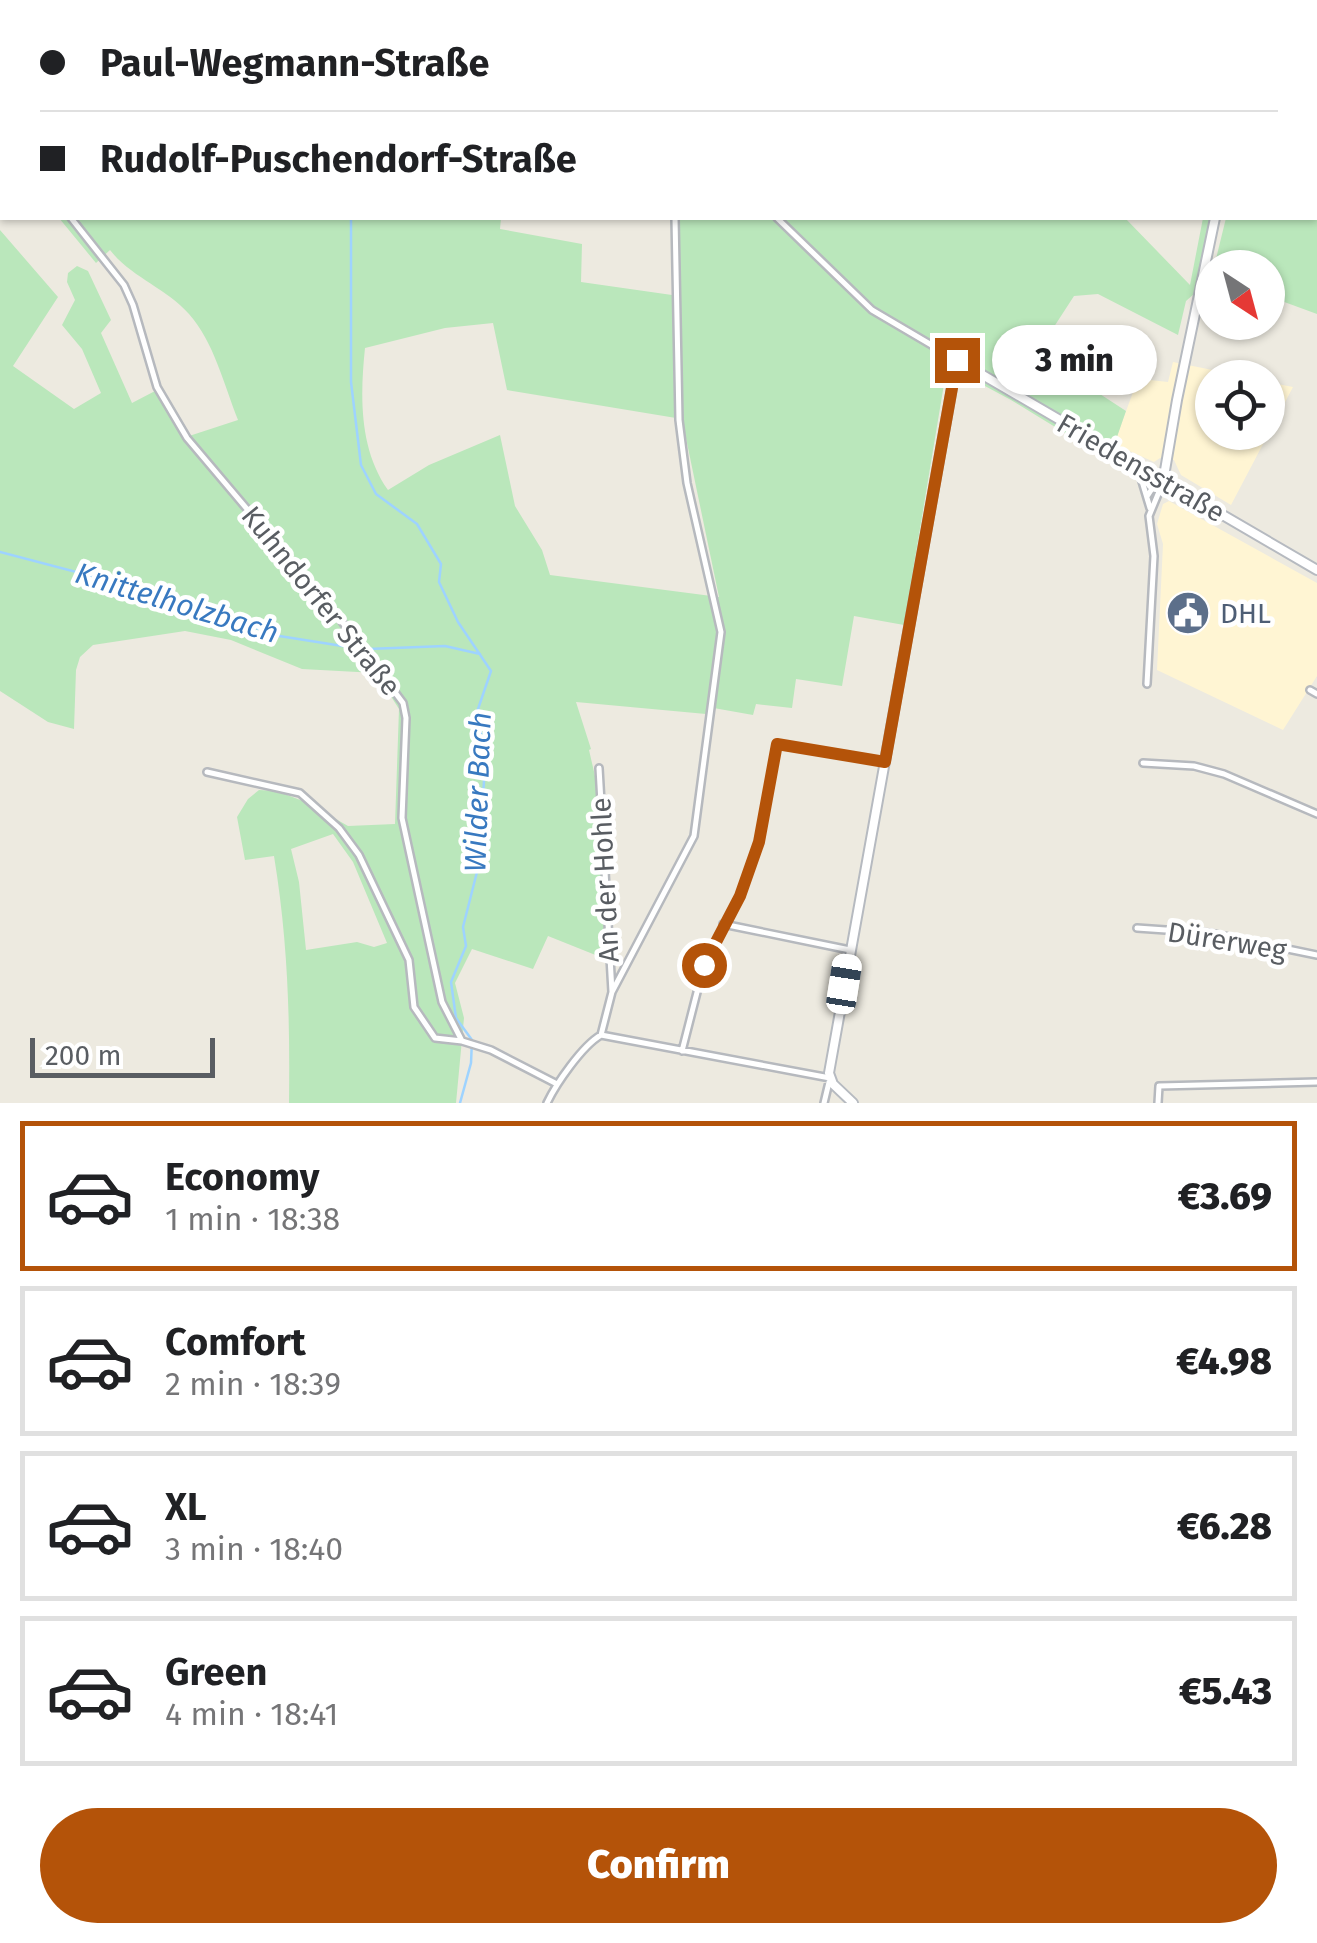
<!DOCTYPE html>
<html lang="en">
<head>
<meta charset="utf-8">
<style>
  body { margin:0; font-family:"Fira Sans",sans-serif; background:#f6f6f6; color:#202124; height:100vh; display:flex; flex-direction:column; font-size:38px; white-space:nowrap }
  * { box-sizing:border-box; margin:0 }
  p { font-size:32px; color:#757577 }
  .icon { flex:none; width:55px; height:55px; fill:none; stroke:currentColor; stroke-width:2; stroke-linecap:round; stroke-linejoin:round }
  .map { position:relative; height:1103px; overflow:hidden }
  .side { display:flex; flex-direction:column; background:#fff; flex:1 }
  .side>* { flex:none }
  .banner { position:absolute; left:0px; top:0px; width:1318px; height:220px; box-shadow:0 2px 8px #0004; display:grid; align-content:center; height:220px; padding:0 40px; background:#fff }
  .needle { width:65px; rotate:144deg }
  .tools { position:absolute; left:1195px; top:250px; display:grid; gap:20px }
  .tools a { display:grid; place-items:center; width:90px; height:90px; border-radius:50%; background:#fff; box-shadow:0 2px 8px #0004; font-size:50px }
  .scale { position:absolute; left:30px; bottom:25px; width:185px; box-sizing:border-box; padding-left:10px; border:5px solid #595d62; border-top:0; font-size:28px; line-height:35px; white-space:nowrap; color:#595d62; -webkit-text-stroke:8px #fff; paint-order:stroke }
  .end { position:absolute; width:45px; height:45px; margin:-22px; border:12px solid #b45309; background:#fff; box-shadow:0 0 0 5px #fff }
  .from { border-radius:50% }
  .bubble { position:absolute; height:70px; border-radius:35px; background:#fff; box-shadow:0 2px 8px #0004; font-size:32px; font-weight:800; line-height:70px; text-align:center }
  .car { position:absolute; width:30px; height:60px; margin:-30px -15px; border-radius:12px; box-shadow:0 0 8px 2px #0007; background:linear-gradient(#fff 24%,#345 0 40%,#fff 0 76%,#345 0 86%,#fff 0) }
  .banner b { display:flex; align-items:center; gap:35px; height:95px; font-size:38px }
  .banner b+b { border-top:2px solid #e0e0e0 }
  .banner i { width:25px; height:25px; background:#202124 }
  ul { padding:18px 0 0; list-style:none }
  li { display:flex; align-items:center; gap:30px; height:150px; margin:0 20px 15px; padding:0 20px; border:5px solid #e0e0e0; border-radius:0px }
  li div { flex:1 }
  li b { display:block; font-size:38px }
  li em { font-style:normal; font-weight:800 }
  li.on { border-color:#b45309 }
  li>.icon { width:90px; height:90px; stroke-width:1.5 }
  .button { display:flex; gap:20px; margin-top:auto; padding:20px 40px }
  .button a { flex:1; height:115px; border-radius:60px; background:#b45309; color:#fff; font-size:40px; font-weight:800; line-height:115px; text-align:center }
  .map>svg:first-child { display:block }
  .commercial { fill:#fff5d3 }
  .green { fill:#bae7bb; fill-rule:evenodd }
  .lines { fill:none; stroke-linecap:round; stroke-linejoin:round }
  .stream { stroke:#9ed3ff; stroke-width:2.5 }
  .street-casing { stroke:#b6b9be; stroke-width:10 }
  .secondary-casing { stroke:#b6bac0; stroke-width:12 }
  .primary-casing { stroke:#f9cc4d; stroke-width:12 }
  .street { stroke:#fff; stroke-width:5 }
  .secondary { stroke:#fff; stroke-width:8 }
  .primary { stroke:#fff2a3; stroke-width:8 }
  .route { stroke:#b45309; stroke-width:12 }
  .labels { text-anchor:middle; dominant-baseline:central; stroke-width:9; stroke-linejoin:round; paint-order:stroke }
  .street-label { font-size:28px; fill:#595d62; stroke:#fff }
  .service-label { font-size:28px; fill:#4e5e75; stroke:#fff; text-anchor:start }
  .water-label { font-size:30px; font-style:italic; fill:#3879c0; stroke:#fff }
</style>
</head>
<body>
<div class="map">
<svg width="1317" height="1103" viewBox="0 0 1317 1103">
  <rect width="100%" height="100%" fill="#edeae0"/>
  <path class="commercial" d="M1173,362L1247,377L1212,378V432H1268V382L1293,387L1231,505L1181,475L1174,460L1160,458L1154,462L1114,444L1136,384L1150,380L1168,382Z
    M1169,501L1317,583V676L1283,730L1157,670L1163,544L1157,524L1163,504Z"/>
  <path class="green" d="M116,0H541L542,2H113Z
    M1315,126H1317V314L1268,296V268L1214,267L1226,218H1315Z
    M59,218H501L500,229L582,244L581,282L679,296L678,218H1125L1190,285L1203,218H1210L1194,294L1186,301L1178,335L1098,294L1074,296L1037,353L1126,411L1109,460L1011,400L944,364L946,372L904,625L854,616L842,686L796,679L792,708L756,704L753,715L708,707L706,714L576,702L591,749L589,750L595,776L608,960L548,936L533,969L472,949L455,983L464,1018L456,1103H289C290,1016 288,942 274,856L245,860L237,817L248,799L259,790L277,791L308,803L348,826L395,824L399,709L376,673L302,669L231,640L185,631L93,645L80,657L76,670L74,729L48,722L0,691V230L58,297L13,366L74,409L101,393L82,349L62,325L75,300L67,282L68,273L77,266L88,271L111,320L101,333L132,403L155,391L183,438L238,420C224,385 214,342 189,314C166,288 131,277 110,250L96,263ZM493,323L507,390L682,419L719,597L550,575L542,550L515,506L500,435L429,465L388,490C359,449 360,396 365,348L445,328ZM333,834L353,862L387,943L374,947L357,942L306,950L299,882L291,849Z"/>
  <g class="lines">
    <path class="stream" d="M385,2L386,0
      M1315,83L1317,84
      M351,218V382L361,465L376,494L417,524L441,564L439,582L458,622L491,671L478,709L485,765L483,797L472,819L478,868L463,927L466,946L451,982L456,1018L472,1040L471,1063L460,1103
      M0,552L198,604L273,635L355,648
      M368,649L445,646L480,654"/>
    <g class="street-casing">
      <path id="street" d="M600,0L601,2
        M617,0L618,2
        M0,126L2,129
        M71,218L124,285L133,305L157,387L187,438L340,619L403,703L406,718L402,818L442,1002L462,1041L491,1050L557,1084
        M777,218L872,310L957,360
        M1138,468L1150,508
        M1148,495L1155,484L1163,482
        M1147,684L1154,556L1149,516L1163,482
        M1310,690L1317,694
        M1143,763L1194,766L1224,774L1317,814
        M599,768L612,992
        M207,772L300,793L339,828L359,855L409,960L414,1007L435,1038L462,1041
        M723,924L850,950
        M1137,928L1209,933L1317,955
        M601,1035L830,1078L824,1103
        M682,1051L704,965L740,896L759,842L777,744L885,762
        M547,1103C556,1084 582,1046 601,1035L612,992L694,836L721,632L687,483L679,420L675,218
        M1158,1103L1159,1086L1317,1082"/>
    </g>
    <g class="secondary-casing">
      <path id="secondary" d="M1262,2L1263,0
        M1163,482L1177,400L1215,218
        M853,1103L833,1084L829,1073L957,360L1317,570"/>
    </g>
    <g class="primary-casing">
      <path id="primary" d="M1034,0L1039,2
        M1315,98H1317"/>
    </g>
    <use href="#street" class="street"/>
    <use href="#secondary" class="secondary"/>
    <use href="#primary" class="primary"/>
  </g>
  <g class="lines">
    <path class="route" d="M704,965L740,896L759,842L777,744L885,762L957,360"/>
  </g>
  <defs>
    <g id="civic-disc" transform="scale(2.25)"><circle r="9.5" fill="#5c6f8a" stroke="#fff"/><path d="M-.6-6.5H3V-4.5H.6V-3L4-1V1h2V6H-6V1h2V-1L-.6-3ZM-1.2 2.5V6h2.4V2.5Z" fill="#fff"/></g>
  </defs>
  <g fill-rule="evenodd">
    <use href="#civic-disc" x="1188" y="613"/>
  </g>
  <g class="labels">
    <g class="street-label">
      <text transform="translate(1141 468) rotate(30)">Friedensstraße</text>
      <text transform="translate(321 601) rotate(51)">Kuhndorfer Straße</text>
      <text transform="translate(605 880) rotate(-93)">An der Hohle</text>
      <text transform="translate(1227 941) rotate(9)">Dürerweg</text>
    </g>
    <g class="service-label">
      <text x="1220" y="613">DHL</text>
    </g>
    <g class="water-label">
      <text transform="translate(177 603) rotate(17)">Knittelholzbach</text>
      <text transform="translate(478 792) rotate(-88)">Wilder Bach</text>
    </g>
  </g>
</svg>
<div class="tools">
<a><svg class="needle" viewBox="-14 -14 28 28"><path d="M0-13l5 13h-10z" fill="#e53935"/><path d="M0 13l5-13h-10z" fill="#757577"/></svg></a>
<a><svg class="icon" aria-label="locate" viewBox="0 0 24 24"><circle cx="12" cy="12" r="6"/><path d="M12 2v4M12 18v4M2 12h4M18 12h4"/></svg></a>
</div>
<div class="scale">200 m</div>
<i class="end from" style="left:704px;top:965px"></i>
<i class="end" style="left:957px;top:360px"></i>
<div class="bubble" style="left:992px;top:325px;width:165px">3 min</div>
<i class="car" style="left:844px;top:984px;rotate:9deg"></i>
<div class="banner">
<b><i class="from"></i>Paul-Wegmann-Straße</b>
<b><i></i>Rudolf-Puschendorf-Straße</b>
</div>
</div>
<section class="side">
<ul>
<li class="on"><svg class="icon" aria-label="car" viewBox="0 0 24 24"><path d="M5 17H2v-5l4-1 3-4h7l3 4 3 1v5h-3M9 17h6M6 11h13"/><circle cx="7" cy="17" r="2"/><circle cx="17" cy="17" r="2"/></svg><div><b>Economy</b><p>1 min · 18:38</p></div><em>€3.69</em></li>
<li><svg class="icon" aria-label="car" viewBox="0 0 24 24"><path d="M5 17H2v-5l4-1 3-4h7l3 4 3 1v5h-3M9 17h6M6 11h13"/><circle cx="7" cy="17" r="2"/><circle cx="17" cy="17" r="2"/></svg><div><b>Comfort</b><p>2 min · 18:39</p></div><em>€4.98</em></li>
<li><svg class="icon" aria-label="car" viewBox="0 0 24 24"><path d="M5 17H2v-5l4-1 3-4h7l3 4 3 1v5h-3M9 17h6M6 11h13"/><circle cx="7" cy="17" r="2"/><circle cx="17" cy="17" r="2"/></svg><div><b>XL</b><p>3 min · 18:40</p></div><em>€6.28</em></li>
<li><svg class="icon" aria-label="car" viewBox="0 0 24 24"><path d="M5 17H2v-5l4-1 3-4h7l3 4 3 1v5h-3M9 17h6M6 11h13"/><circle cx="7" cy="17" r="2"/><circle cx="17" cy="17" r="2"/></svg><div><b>Green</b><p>4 min · 18:41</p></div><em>€5.43</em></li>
</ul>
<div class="button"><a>Confirm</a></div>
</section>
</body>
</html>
